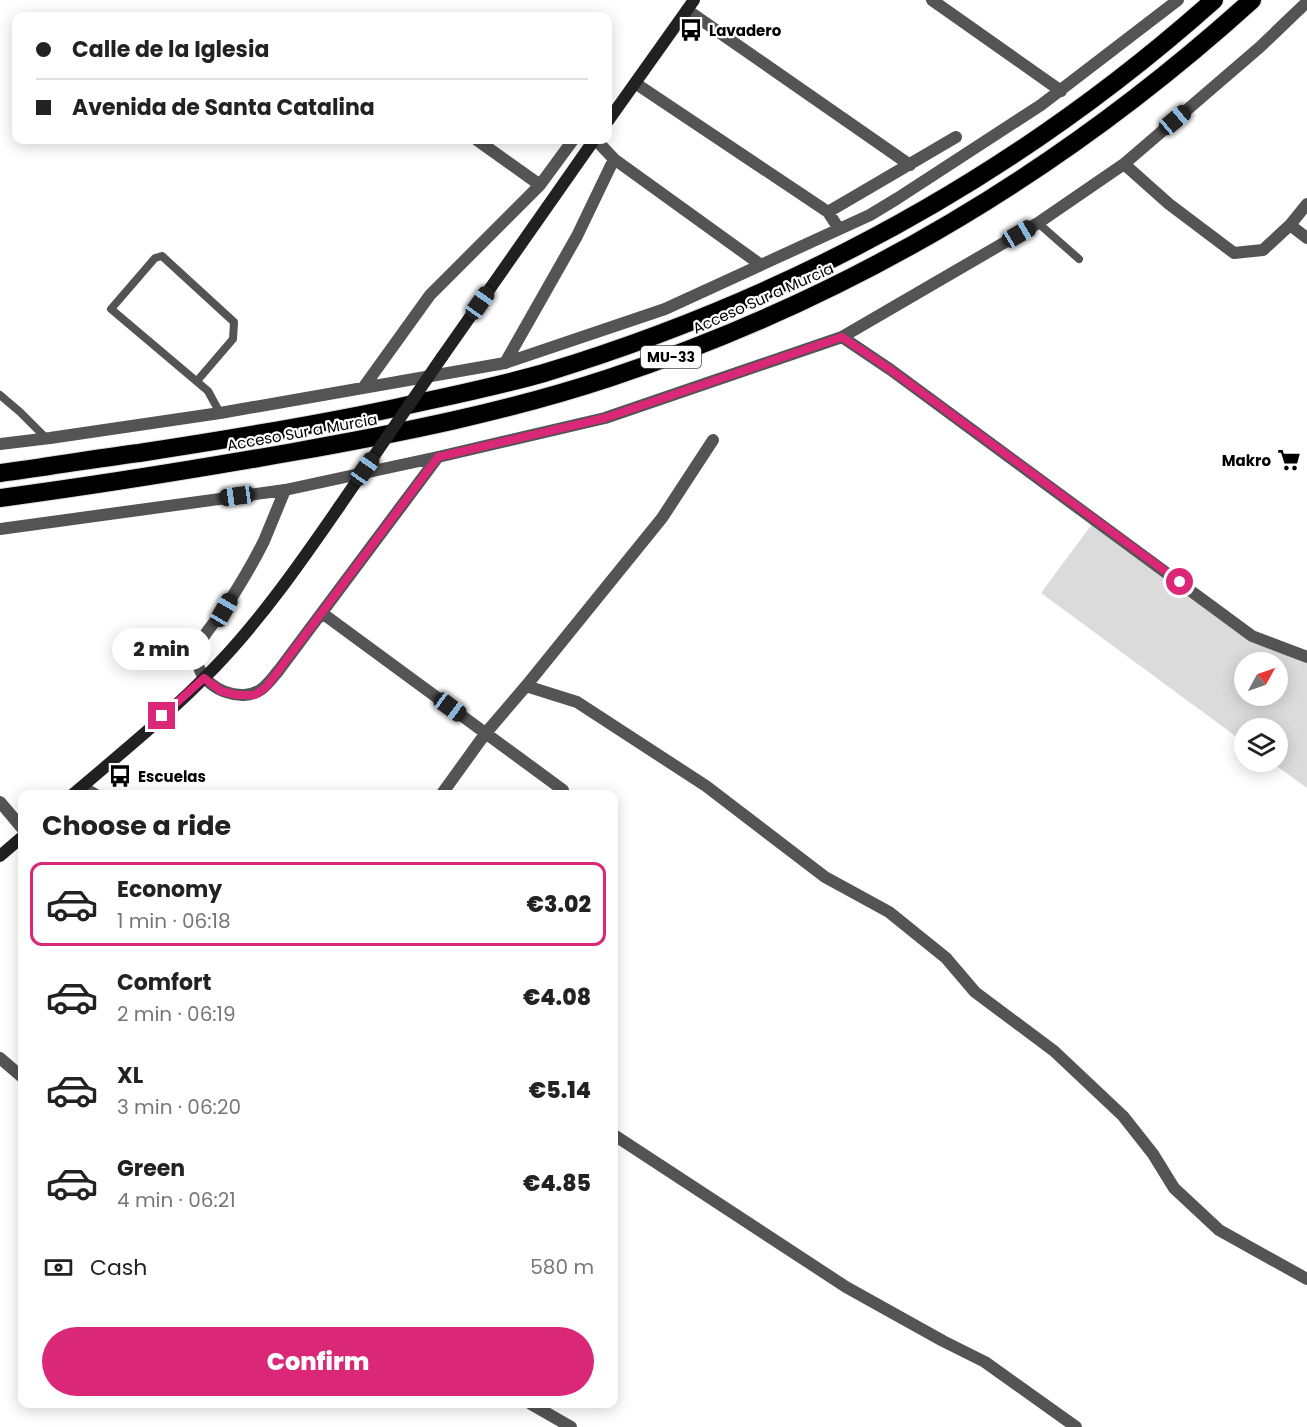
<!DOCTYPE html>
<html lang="en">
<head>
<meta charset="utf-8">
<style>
  body { margin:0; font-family:Poppins,sans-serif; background:#f2f2f2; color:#222; height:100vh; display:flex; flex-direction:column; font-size:22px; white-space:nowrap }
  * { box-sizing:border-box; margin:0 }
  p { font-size:20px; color:#767676 }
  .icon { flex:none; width:33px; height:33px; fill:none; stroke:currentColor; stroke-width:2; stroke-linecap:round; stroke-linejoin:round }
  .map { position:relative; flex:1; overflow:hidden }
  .drawer { position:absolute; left:18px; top:790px; width:600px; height:618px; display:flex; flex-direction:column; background:#fff; border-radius:12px; box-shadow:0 3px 15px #0003 }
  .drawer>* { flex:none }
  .top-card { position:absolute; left:12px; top:12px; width:600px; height:132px; border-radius:12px; box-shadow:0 3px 15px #0003; display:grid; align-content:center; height:132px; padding:0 24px; background:#fff }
  .needle { width:39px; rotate:50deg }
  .controls { position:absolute; left:1234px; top:652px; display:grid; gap:12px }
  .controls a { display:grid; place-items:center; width:54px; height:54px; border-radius:50%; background:#fff; box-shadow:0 3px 15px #0003; font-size:30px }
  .end { position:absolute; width:27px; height:27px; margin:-14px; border:8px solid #db2777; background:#fff; box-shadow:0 0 0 3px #fff }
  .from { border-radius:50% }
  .bubble { position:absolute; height:42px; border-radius:21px; background:#fff; box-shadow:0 3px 15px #0003; font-size:20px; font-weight:800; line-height:42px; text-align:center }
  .car { position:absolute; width:18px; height:36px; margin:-18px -9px; border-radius:8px; box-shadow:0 0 4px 2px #0007; background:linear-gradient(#222 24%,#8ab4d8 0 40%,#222 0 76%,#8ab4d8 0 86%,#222 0) }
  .top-card b { display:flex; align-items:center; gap:21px; height:57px; font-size:22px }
  .top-card b+b { border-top:2px solid #e0e0e0 }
  .top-card i { width:15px; height:15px; background:#222 }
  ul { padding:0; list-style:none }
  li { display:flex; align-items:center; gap:18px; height:84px; margin:0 12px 9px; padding:0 12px; border:3px solid transparent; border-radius:12px }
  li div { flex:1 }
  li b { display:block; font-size:22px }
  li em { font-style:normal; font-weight:800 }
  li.current { border-color:#db2777 }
  li>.icon { width:54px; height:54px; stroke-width:1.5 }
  h2 { padding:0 24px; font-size:27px; line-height:72px }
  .pay { display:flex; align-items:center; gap:15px; height:66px; padding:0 24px; font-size:22px }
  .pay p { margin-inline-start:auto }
  .primary-button { display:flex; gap:12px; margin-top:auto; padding:12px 24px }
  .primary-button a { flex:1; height:69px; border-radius:36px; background:#db2777; color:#fff; font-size:24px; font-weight:800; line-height:69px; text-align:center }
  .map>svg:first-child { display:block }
  .green { fill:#dbdbdb; fill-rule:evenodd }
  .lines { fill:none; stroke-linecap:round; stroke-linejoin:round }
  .highway-casing { stroke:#dbdbdb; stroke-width:20 }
  .lane { stroke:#545454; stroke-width:8 }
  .street { stroke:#545454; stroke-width:12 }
  .secondary { stroke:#212121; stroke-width:12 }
  .highway { stroke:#000; stroke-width:18 }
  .secondary-bridge { stroke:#212121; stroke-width:12 }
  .route { stroke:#db2777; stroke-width:8 }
  .labels { text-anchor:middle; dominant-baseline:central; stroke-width:4.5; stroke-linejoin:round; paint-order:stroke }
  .shield { fill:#fff; stroke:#4c4c4c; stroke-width:1.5 }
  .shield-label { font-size:14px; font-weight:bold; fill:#000 }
  .poi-label { font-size:15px; font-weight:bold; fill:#000; stroke:#fff; text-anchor:start }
  .street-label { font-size:15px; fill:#000; stroke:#fff }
</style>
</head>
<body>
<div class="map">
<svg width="1307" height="1427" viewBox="0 0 1307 1427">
  <rect width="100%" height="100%" fill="#fff"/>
  <path class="green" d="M1095,520L1252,636L1307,657V788L1271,762H1278V729H1245V743L1041,593ZM1245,663H1278V696H1245Z"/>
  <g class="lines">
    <g class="highway-casing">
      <path id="highway" d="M0,473C46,467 92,459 139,453C224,440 310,426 395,408C444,397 495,387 544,373C794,297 1019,174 1214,0
        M0,498C98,485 196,469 293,452C400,433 506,412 609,378C851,298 1063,171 1252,0"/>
    </g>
    <path class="lane" d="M1038,223L1079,259
      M197,381L233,339L234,322L162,256L155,258L111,309L208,391L220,413
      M0,395L20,412L47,439"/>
    <path class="street" d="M932,0L1061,91
      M687,10L910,165
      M635,83L828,212
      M477,140L540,185
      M614,159L761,265
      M1124,164L1169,204L1234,253L1263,250L1290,225L1307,238
      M1290,225L1307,204
      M839,229L828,212L956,137
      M842,337L891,370L1252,636L1307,657
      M505,363L577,236L614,159L596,140
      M363,388L430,295L540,185L573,140
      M0,444L50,438L220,413L505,363L665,309L870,215L898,198L1041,105L1178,0
      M285,490C278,507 271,524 264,541C253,563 238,588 225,608C216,622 201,635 198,651C192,677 221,696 244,695C262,694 268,683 279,670L438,457
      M0,529L285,490L438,457L605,418L842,337L1038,223L1124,164L1260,47L1307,2
      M322,613L563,790
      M526,686L577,702L706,786L825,877L889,912L946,958L975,992L1054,1051L1123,1116L1153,1154L1174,1188L1219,1230L1307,1279
      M82,787L96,795
      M441,795L485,734L526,686L662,518L713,440
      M0,802L22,828
      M0,1058L22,1077
      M614,1135L846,1287L943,1341L985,1362L1076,1427
      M531,1404L571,1427"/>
    <path class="secondary" d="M608,121L694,0
      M442,357L594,140
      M72,795C120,754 171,713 216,666C262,618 301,562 339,507
      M0,856L22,837"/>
    <use href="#highway" class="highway"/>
    <path class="secondary-bridge" d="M339,507L442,357"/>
  </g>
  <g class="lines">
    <path class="route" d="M162,716L204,678L221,691L237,695H255L266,687L279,670L438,457L605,418L842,337L891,370L1180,582"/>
  </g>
  <defs>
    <g id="bus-bare" transform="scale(1.8)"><path d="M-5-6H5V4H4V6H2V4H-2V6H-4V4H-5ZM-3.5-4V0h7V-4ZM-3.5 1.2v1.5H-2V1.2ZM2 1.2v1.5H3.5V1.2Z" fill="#000" stroke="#fff" stroke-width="2.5" paint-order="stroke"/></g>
    <g id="supermarket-bare" transform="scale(1.8)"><path d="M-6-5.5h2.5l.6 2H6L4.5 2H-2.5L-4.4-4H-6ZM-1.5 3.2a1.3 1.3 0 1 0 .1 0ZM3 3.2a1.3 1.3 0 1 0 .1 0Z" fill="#000" stroke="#fff" stroke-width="2.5" paint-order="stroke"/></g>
  </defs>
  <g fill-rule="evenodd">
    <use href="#bus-bare" x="691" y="30"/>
    <use href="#supermarket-bare" x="1289" y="460"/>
    <use href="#bus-bare" x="120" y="776"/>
  </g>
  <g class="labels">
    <rect class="shield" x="641" y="346" width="60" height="22" rx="4.5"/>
    <g class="shield-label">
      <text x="671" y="357">MU-33</text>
    </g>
    <g class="poi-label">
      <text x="709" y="30">Lavadero</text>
      <text x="1271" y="460" text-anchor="end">Makro</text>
      <text x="138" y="776">Escuelas</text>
    </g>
    <g class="street-label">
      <text transform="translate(763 298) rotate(-24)">Acceso Sur a Murcia</text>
      <text transform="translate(302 432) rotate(-10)">Acceso Sur a Murcia</text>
    </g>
  </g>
</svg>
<div class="controls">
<a><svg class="needle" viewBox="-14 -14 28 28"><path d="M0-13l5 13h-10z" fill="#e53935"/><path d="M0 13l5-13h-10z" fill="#767676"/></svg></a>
<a><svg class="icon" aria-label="layers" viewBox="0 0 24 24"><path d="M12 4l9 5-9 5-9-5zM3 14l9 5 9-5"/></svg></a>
</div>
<i class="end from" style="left:1180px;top:582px"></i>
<i class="end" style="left:162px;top:716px"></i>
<div class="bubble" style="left:112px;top:628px;width:99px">2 min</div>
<i class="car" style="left:1175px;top:120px;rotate:50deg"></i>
<i class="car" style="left:1019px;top:234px;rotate:60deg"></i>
<i class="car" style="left:480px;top:303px;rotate:35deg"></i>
<i class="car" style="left:365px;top:469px;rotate:35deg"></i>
<i class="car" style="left:237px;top:496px;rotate:262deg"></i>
<i class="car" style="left:224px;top:610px;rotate:30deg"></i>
<i class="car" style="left:450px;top:707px;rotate:126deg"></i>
<div class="top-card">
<b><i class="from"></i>Calle de la Iglesia</b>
<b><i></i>Avenida de Santa Catalina</b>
</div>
<section class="drawer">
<h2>Choose a ride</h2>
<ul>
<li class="current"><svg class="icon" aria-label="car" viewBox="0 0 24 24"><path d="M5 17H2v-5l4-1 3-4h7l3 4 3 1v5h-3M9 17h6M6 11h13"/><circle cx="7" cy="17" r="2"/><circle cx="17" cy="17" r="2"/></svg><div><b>Economy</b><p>1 min · 06:18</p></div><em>€3.02</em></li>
<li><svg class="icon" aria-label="car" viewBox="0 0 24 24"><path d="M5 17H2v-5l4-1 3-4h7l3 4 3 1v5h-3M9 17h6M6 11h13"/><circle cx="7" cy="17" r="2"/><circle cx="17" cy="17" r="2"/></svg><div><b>Comfort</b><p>2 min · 06:19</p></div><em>€4.08</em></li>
<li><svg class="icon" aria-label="car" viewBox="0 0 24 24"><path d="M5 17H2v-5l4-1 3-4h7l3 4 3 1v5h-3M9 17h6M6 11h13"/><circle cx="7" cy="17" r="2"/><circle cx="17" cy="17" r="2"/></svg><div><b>XL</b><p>3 min · 06:20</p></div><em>€5.14</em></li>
<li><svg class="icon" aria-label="car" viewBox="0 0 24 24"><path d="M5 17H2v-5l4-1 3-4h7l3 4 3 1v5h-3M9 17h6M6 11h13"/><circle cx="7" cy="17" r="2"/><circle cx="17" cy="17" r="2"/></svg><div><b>Green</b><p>4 min · 06:21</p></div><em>€4.85</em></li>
</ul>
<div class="pay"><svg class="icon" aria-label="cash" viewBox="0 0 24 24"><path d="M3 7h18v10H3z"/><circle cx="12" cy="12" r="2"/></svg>Cash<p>580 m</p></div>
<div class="primary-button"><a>Confirm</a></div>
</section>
</div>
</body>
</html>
